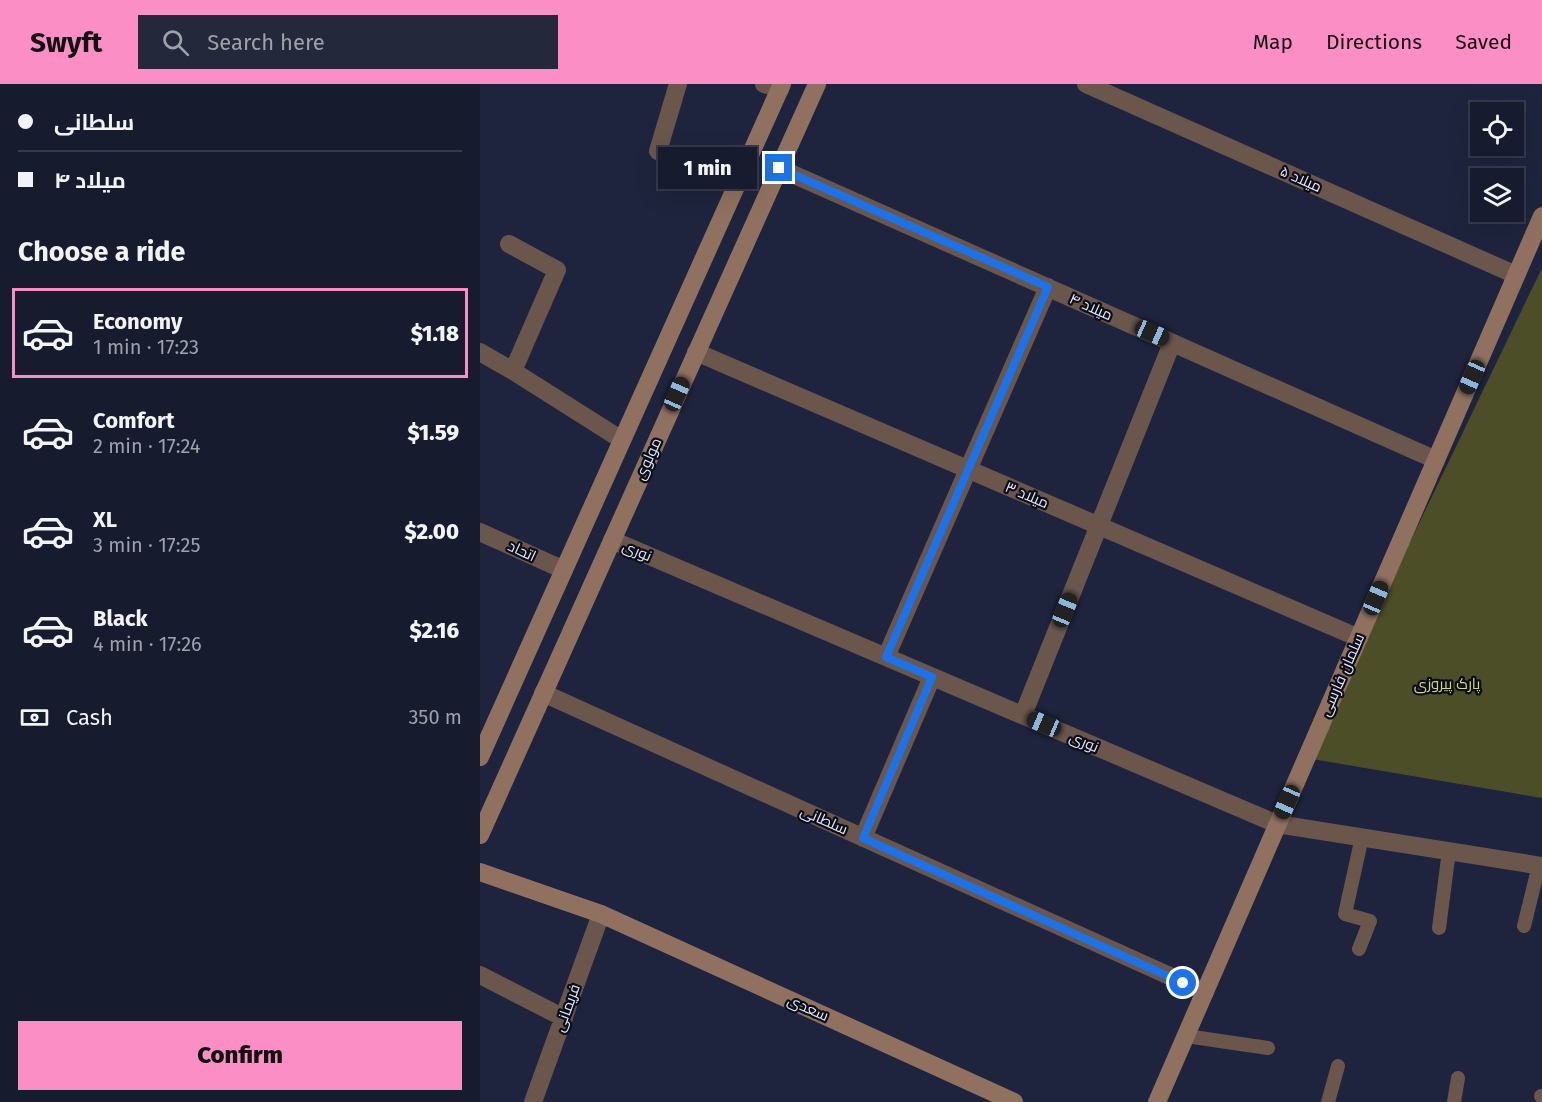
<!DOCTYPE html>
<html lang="en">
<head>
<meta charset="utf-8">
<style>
  body { margin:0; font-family:"Fira Sans",Cairo,sans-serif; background:#23283a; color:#f1f3f6; height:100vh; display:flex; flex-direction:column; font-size:22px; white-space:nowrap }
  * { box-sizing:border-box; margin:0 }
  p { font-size:20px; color:#9ea1aa }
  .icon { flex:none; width:33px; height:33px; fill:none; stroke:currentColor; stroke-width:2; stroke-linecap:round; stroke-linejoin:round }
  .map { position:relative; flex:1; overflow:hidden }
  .sheet { display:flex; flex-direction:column; background:#161b2e; width:480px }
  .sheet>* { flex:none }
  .hud { display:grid; align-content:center; height:132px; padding:0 18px; background:#161b2e }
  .fabs { position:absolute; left:990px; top:18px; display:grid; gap:12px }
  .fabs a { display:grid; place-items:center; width:54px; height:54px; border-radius:0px; background:#161b2e; box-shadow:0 6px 24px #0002,0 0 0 2px #35394a; font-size:30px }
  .end { position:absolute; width:27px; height:27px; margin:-14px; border:8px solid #1a73e8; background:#fff; box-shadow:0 0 0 3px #fff }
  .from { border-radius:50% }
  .bubble { position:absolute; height:42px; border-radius:0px; background:#161b2e; box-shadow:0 6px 24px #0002,0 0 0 2px #35394a; font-size:20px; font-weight:800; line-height:42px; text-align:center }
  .car { position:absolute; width:18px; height:36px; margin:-18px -9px; border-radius:8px; box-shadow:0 0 4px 2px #0007; background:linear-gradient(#222 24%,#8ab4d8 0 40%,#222 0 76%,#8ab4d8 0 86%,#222 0) }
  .hud b { display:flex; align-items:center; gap:21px; height:57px; font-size:22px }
  .hud b+b { border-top:2px solid #35394a }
  .hud i { width:15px; height:15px; background:#f1f3f6 }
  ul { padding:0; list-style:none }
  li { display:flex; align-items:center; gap:18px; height:90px; margin:0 12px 9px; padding:0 6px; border:3px solid transparent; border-radius:0px }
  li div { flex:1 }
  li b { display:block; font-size:22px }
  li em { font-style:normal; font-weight:800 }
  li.selected { border-color:#fb8fc5 }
  li>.icon { width:54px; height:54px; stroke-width:1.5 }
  h2 { padding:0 18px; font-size:27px; line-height:72px }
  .pay { display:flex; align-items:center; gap:15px; height:66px; padding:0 18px; font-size:22px }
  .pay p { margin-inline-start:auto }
  .action { display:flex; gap:12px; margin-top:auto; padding:12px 18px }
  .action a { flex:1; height:69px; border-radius:0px; background:#fb8fc5; color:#111; font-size:24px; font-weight:800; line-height:69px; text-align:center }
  header { display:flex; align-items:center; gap:36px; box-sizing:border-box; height:84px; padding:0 30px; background:#fb8fc5; color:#111 }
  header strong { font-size:28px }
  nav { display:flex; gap:33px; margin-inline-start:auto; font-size:21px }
  .search { width:420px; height:54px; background:#23283a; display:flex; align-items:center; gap:15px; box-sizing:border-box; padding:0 21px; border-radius:0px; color:#9ea1aa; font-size:22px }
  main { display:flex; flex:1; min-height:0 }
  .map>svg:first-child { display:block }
  .green { fill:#4c4e28 }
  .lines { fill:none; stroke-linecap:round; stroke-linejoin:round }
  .lane { stroke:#6a564b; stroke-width:14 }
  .street { stroke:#6a564b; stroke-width:18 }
  .secondary { stroke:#90715f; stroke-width:18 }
  .route { stroke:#1a73e8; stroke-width:8 }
  .labels { text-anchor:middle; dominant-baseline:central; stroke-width:4.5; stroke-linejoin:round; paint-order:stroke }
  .street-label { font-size:15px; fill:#e4e9fb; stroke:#0b0e19 }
  .park-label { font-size:15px; fill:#d3d889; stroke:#0b0e19 }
</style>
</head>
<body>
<header>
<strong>Swyft</strong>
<div class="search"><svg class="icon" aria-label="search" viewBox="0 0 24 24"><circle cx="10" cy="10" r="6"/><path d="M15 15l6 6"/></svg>Search here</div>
<nav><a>Map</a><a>Directions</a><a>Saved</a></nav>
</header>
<main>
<section class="sheet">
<div class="hud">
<b><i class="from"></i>سلطانی</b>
<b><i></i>میلاد ۴</b>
</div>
<h2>Choose a ride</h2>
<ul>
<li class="selected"><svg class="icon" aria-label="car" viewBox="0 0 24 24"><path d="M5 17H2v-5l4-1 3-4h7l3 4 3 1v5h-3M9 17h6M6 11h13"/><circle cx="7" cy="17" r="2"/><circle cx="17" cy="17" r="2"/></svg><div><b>Economy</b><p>1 min · 17:23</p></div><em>$1.18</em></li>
<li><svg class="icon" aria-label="car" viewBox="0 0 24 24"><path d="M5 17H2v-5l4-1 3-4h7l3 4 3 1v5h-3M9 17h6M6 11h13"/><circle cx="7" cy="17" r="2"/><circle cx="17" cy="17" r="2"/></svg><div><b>Comfort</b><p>2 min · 17:24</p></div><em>$1.59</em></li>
<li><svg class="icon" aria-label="car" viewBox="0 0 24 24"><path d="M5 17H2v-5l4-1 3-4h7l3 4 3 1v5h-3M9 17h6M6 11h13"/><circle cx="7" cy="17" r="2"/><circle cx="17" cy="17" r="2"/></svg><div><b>XL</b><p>3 min · 17:25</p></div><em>$2.00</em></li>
<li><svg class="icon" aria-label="car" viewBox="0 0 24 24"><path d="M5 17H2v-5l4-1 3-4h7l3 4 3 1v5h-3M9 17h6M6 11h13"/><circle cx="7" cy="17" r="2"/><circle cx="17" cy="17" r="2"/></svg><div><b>Black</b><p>4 min · 17:26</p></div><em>$2.16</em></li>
</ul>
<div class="pay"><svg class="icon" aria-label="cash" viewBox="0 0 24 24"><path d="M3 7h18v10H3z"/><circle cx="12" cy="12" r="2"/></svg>Cash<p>350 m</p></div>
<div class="action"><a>Confirm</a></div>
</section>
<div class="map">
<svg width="1062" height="1018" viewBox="0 0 1062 1018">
  <rect width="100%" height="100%" fill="#1e243d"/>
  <path class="green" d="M1062,184V714L826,674Z"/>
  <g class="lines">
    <path class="lane" d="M1044,842L1059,781
      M959,844L969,767
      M879,865L890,837L865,830L882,753
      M706,952L788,964
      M1061,1012H1062
      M848,1018L858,982
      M974,1018L978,994"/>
    <path class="street" d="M198,0L178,67L258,98
      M284,0L300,5
      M606,0L1036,191
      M299,84L956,376
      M29,160L77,186L33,287
      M0,268L33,287L142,356
      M216,268L879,554
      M0,448L84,486
      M132,456L797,740L1062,782
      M406,573L568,203
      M63,609L725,908
      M543,631L692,259
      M383,754L452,593
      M0,891L84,934
      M53,1018L121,830"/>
    <path class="secondary" d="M0,673L302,0
      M0,751L337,0
      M0,788L121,830L534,1018
      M677,1018L1062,132"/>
  </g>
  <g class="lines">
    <path class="route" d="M299,84L568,203L406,573L452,593L383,754L703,899"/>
  </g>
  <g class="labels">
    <g class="street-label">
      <text transform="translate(821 95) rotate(24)">میلاد ۵</text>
      <text transform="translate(611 223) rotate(24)">میلاد ۴</text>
      <text transform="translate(168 375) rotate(-66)">مولوی</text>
      <text transform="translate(547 411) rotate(23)">میلاد ۳</text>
      <text transform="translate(42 467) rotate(25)">اتحاد</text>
      <text transform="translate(157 467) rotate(23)">نوری</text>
      <text transform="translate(862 591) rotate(-66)">سلمان فارسی</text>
      <text transform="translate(604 658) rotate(23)">نوری</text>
      <text transform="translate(344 736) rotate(24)">سلطانی</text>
      <text transform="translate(87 924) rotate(-70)">فریمانی</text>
      <text transform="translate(328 924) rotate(24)">سعدی</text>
    </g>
    <g class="park-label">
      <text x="967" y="600">پارک پیروزی</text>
    </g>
  </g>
</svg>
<div class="fabs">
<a><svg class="icon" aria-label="locate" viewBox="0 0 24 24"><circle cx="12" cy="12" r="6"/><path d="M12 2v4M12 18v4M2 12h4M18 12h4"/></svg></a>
<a><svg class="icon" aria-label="layers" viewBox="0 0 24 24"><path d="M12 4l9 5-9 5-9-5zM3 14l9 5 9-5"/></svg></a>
</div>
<i class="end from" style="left:703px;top:899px"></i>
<i class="end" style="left:299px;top:84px"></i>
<div class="bubble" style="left:178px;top:63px;width:99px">1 min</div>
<i class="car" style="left:672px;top:249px;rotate:114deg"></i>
<i class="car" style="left:992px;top:293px;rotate:204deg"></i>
<i class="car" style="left:197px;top:310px;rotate:24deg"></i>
<i class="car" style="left:896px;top:514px;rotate:23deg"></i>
<i class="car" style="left:585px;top:526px;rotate:22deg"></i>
<i class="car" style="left:564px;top:640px;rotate:293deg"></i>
<i class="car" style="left:807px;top:718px;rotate:204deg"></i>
</div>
</main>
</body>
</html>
